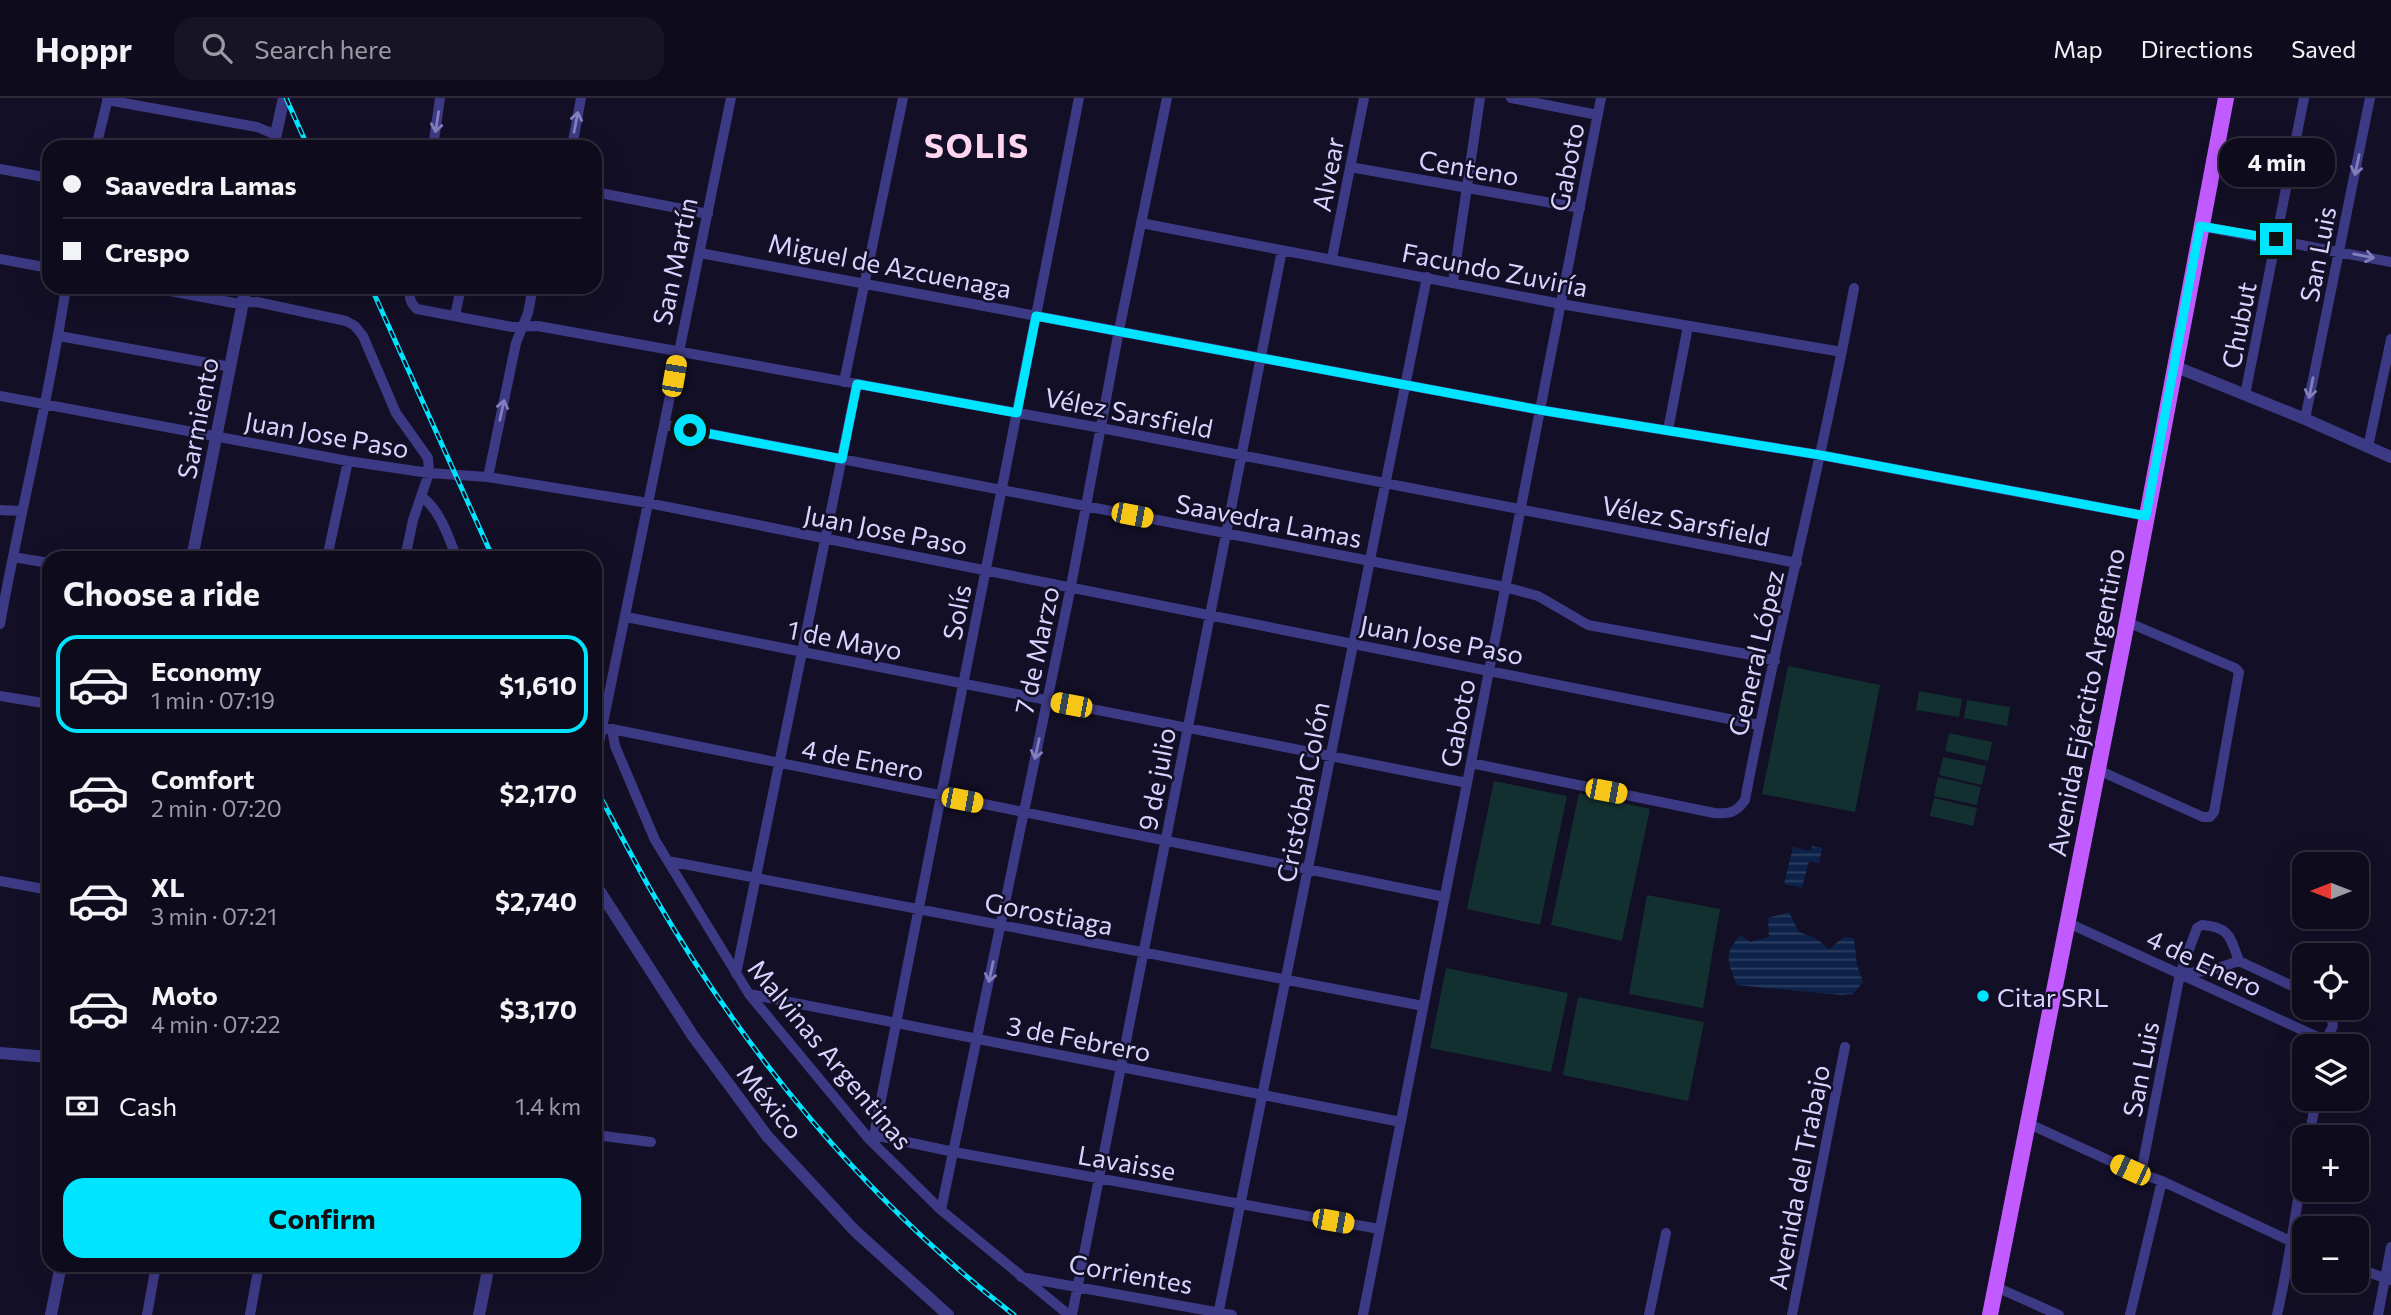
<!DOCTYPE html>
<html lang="en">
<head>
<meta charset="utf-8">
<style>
  body { margin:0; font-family:Commissioner,sans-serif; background:#171425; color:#f1f3f6; height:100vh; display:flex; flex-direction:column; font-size:26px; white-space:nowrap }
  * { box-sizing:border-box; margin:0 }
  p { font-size:23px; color:#9b9ba3 }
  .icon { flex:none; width:38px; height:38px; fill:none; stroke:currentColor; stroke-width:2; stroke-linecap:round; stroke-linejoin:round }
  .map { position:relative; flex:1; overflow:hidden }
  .sheet { position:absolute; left:42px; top:453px; width:560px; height:721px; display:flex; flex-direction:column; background:#0e0b1c; border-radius:21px; box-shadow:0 7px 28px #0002,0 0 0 2px #2e2b3b }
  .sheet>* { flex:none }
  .guide { position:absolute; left:42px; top:42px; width:560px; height:154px; border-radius:21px; box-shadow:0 7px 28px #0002,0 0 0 2px #2e2b3b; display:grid; align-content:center; height:154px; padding:0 21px; background:#0e0b1c }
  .needle { width:46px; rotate:270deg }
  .fabs { position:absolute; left:2292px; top:754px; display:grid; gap:14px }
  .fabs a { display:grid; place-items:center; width:77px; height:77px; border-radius:14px; background:#0e0b1c; box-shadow:0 7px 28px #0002,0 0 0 2px #2e2b3b; font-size:35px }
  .end { position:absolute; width:32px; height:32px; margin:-16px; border:9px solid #00e5ff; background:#111; box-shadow:0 0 0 4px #111 }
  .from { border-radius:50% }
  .bubble { position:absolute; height:49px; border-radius:21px; background:#0e0b1c; box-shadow:0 7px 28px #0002,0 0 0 2px #2e2b3b; font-size:23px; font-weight:700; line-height:49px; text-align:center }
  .car { position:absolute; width:21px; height:42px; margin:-21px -10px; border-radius:9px; box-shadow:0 0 5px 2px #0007; background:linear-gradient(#f5c518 24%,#345 0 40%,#f5c518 0 76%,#345 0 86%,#f5c518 0) }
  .guide b { display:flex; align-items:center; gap:24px; height:66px; font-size:26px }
  .guide b+b { border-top:2px solid #2e2b3b }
  .guide i { width:18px; height:18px; background:#f1f3f6 }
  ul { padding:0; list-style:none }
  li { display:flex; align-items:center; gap:21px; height:98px; margin:0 14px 10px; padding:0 7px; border:4px solid transparent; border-radius:21px }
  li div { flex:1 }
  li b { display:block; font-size:26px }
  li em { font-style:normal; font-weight:700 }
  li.active { border-color:#00e5ff }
  li>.icon { width:63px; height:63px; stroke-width:1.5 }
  h2 { padding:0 21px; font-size:32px; line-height:84px }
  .pay { display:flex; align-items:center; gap:18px; height:77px; padding:0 21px; font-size:26px }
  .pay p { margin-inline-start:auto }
  .cta { display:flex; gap:14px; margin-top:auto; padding:14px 21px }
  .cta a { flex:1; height:80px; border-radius:21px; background:#00e5ff; color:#111; font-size:28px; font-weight:700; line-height:80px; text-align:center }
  header { display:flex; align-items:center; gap:42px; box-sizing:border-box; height:98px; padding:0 35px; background:#0e0b1c; border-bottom:2px solid #2e2b3b }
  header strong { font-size:33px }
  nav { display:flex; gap:38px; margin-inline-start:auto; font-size:24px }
  .search { width:490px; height:63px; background:#171425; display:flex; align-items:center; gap:18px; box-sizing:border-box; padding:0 24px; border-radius:21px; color:#9b9ba3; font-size:26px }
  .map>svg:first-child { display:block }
  .pitch { fill:#12302f }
  .water { fill:url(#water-rules) }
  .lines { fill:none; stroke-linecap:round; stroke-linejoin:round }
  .minor { stroke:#3d3a85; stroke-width:10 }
  .tertiary { stroke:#3d3a85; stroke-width:12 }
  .primary { stroke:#c25bff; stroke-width:16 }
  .rail-casing { stroke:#00e5ff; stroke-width:5 }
  .rail { stroke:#130f26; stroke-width:2.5; stroke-dasharray:8; stroke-linecap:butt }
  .oneway { stroke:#837fbc }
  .route { stroke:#00e5ff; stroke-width:9 }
  .poi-dot { fill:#00e5ff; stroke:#130f26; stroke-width:2.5 }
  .labels { text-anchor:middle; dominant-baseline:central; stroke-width:5; stroke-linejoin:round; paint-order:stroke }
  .street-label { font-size:26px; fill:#d9d4ff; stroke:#130f26 }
  .poi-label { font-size:26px; fill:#d9d4ff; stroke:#130f26; text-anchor:start }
  .district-label { font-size:33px; font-weight:bold; letter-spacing:2px; fill:#ffd6f0; stroke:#130f26 }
</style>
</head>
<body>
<header>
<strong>Hoppr</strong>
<div class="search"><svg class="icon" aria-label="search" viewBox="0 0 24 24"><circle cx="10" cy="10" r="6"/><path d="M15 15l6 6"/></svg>Search here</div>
<nav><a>Map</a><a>Directions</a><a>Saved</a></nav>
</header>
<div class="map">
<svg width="2391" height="1217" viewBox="0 0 2391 1217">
  <defs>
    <pattern id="water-rules" width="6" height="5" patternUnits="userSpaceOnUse" patternTransform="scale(1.75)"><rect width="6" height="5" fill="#0c2248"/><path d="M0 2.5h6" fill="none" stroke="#2f4163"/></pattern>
  </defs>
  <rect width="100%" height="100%" fill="#130f26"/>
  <path class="pitch" d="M1788,568L1880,587L1855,714L1762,696Z
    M1919,593L1962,601L1959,619L1916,612Z
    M1967,602L2010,609L2007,628L1964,620Z
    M1949,635L1992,644L1988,663L1945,653Z
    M1943,659L1986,668L1982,687L1939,677Z
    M1938,679L1981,689L1977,707L1934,698Z
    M1494,683L1567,698L1540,827L1467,811Z
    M1579,695L1650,711L1622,843L1551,827Z
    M1934,700L1977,710L1973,728L1930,718Z
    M1647,797L1720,811L1703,910L1629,896Z
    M1446,870L1568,895L1551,974L1430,950Z
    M1578,899L1704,924L1688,1003L1563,977Z"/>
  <path class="water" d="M1812,748L1822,750L1819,765L1809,763L1802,790L1784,786L1793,749L1811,753Z
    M1789,814L1799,834L1817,841L1829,851L1844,839L1854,840L1857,867L1863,884L1853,896L1841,897L1737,887C1728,864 1722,857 1741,837L1750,844L1769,839L1768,820Z"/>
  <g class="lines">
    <path class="minor" d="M1511,0L1598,17
      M107,2L257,29L276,37
      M96,49L108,0
      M433,49L440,0
      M572,49L581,0
      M1350,69L1580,110
      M0,71L49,80
      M595,94L708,116
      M1141,125L1561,206L1842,254
      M2200,128L2391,164
      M700,155L1540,312L1820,357L2146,418
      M1332,160L1364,0
      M0,161L49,170
      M1453,184L1480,0
      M149,189L234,205L257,204L346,223L355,228L363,238L396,315L428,360L429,375L413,422L405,460
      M411,189C409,199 409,204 417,211L512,229L538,228L1101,330L1797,465
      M455,218L461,189
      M59,238L231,269
      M844,284L903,0
      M2245,297L2304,0
      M0,298L348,363L429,375L488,379L648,405L1759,627
      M2305,321L2370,0
      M665,327L1505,489L1538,498L1588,527L1757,558L1775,563
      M1668,332L1688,228
      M2368,349L2391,241
      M488,379L516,245L528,215L533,189
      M422,399C441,413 448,439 457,460
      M0,412L21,413
      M13,459L49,465
      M327,460L348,363
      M626,519L1467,685
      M0,526C20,414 49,302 66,189
      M0,598L49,606
      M602,629L1445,799
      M612,631L615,648L655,742L749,896L869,1041L941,1112L1069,1217
      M595,664L731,0
      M1471,665L1714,715C1729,716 1736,715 1745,702C1777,531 1823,362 1854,190
      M2098,672L2203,719H2210L2214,714L2239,574L2235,570L2127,524
      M668,763L1423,908
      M0,783L49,792
      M2066,824L2322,941L2325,944
      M736,876L857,286
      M2181,876L2212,872L2239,863L2305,894
      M749,896L1401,1024
      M2325,944L2333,928L2330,910
      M2027,1025L2130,1072L2162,1083L2305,1150
      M595,1037L651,1044
      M874,1037L1079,0
      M2309,1040L2316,1001
      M869,1041L874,1037L954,1054L1379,1131
      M2141,1075L2180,876L2197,830L2202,827C2230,829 2230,839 2239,863
      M941,1112L1071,488L1119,232L1167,0
      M2357,1170L2390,1182
      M1021,1179L1232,1217
      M1996,1189L2059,1217
      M147,1217L156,1167
      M250,1217L259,1167
      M1072,1217L1282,152
      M1218,1217L1427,179
      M1363,1217L1601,0
      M1649,1217L1666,1135
      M1792,1217L1845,949
      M2130,1217L2162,1083
      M2277,1217C2289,1166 2295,1114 2305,1062
      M2378,1217L2391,1149"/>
    <path class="tertiary" d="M273,49L284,0
      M2174,268L2305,321L2391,359
      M192,460L246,189
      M595,786L693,938L767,1038L855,1133L948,1217
      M0,955L49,959
      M51,1217L61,1167
      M479,1217L489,1167"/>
    <path class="primary" d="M1990,1217L2125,534L2226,0"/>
    <g class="rail-casing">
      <path id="rail" d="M286,0L308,49
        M371,189L493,460
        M595,689C614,724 633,761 653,796C746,957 867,1103 1014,1217"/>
    </g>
    <use href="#rail" class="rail"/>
  </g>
  <defs><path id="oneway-shaft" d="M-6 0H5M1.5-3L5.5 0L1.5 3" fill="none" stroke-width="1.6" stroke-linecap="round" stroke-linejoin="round" transform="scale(1.75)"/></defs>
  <g class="oneway">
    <use href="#oneway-shaft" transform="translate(437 24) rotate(99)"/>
    <use href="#oneway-shaft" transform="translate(576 24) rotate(-79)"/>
    <use href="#oneway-shaft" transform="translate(2357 67) rotate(102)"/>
    <use href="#oneway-shaft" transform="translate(2364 158) rotate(11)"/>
    <use href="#oneway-shaft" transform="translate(2311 290) rotate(101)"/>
    <use href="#oneway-shaft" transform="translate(502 312) rotate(-78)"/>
    <use href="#oneway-shaft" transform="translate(1037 651) rotate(102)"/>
    <use href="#oneway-shaft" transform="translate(991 874) rotate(102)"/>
  </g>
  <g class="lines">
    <path class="route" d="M690,332L842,361L857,286L1017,315L1036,218L1540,312L1820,357L2146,418L2200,128L2276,141"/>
  </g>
  <circle class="poi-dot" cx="1983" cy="898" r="7"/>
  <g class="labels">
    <g class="street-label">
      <text transform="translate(1469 69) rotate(10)">Centeno</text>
      <text transform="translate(1566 69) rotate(-79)">Gaboto</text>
      <text transform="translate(1327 76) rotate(-79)">Alvear</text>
      <text transform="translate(2317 156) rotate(-79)">San Luis</text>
      <text transform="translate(674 163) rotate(-78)">San Martín</text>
      <text transform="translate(890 167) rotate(11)">Miguel de Azcuenaga</text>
      <text transform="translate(1495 171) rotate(11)">Facundo Zuviría</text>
      <text transform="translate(2238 227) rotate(-79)">Chubut</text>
      <text transform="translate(1129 314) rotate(11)">Vélez Sarsfield</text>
      <text transform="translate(197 320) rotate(-79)">Sarmiento</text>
      <text transform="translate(327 336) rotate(10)">Juan Jose Paso</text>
      <text transform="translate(1269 422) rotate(11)">Saavedra Lamas</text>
      <text transform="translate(1686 422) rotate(11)">Vélez Sarsfield</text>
      <text transform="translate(886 431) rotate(11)">Juan Jose Paso</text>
      <text transform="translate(956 514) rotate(-79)">Solís</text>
      <text transform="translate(845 541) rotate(11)">1 de Mayo</text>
      <text transform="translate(1442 541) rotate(11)">Juan Jose Paso</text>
      <text transform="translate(1036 552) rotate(-78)">7 de Marzo</text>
      <text transform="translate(1755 555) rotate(-77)">General López</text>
      <text transform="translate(2085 604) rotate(-79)">Avenida Ejército Argentino</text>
      <text transform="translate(1457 625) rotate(-79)">Gaboto</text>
      <text transform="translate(863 661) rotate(11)">4 de Enero</text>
      <text transform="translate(1156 681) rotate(-79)">9 de julio</text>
      <text transform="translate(1302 694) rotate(-79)">Cristóbal Colón</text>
      <text transform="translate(1049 815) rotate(11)">Gorostiaga</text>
      <text transform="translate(2205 864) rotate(25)">4 de Enero</text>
      <text transform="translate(1079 940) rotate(11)">3 de Febrero</text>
      <text transform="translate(831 956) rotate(50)">Malvinas Argentinas</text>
      <text transform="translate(2140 971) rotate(-79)">San Luis</text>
      <text transform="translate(771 1003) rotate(51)">México</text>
      <text transform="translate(1127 1064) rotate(10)">Lavaisse</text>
      <text transform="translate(1798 1079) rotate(-79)">Avenida del Trabajo</text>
      <text transform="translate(1131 1175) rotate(10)">Corrientes</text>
    </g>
    <g class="poi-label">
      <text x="1997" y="898">Citar SRL</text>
    </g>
    <g class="district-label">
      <text x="977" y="46">SOLIS</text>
    </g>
  </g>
</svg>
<div class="fabs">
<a><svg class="needle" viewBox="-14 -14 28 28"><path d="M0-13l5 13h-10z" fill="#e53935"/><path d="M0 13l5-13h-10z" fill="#9b9ba3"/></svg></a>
<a><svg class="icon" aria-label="locate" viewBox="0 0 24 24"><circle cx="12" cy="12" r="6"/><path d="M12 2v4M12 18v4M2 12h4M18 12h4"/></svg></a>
<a><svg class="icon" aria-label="layers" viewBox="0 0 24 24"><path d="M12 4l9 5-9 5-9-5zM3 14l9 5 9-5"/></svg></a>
<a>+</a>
<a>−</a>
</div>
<i class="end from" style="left:690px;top:332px"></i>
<i class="end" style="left:2276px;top:141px"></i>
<div class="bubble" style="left:2219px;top:40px;width:116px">4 min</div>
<i class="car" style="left:674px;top:278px;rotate:10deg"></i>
<i class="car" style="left:1132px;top:417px;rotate:101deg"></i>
<i class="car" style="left:1071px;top:607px;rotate:281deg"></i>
<i class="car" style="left:1606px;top:693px;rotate:101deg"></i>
<i class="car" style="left:962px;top:702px;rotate:101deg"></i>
<i class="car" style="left:2130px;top:1072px;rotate:295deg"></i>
<i class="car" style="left:1333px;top:1123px;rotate:100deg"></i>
<div class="guide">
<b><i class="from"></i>Saavedra Lamas</b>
<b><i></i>Crespo</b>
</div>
<section class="sheet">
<h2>Choose a ride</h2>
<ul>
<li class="active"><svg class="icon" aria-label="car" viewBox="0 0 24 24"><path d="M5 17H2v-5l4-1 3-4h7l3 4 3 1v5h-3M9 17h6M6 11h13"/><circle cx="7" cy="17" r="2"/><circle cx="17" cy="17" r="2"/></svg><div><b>Economy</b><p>1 min · 07:19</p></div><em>$1,610</em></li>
<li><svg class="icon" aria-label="car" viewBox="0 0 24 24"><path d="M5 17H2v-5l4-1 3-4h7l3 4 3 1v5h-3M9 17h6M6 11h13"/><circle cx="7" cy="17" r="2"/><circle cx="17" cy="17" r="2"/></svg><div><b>Comfort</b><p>2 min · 07:20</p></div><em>$2,170</em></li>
<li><svg class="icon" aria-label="car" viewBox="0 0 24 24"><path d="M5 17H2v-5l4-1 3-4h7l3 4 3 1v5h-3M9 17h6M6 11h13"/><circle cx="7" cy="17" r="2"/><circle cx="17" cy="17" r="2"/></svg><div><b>XL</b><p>3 min · 07:21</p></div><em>$2,740</em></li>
<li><svg class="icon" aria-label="car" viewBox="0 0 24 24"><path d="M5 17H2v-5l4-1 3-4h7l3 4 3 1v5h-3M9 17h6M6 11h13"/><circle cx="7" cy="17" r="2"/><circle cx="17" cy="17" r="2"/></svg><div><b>Moto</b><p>4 min · 07:22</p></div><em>$3,170</em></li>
</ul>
<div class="pay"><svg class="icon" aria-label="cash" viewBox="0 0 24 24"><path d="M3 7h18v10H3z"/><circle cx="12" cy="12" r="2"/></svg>Cash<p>1.4 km</p></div>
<div class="cta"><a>Confirm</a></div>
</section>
</div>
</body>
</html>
